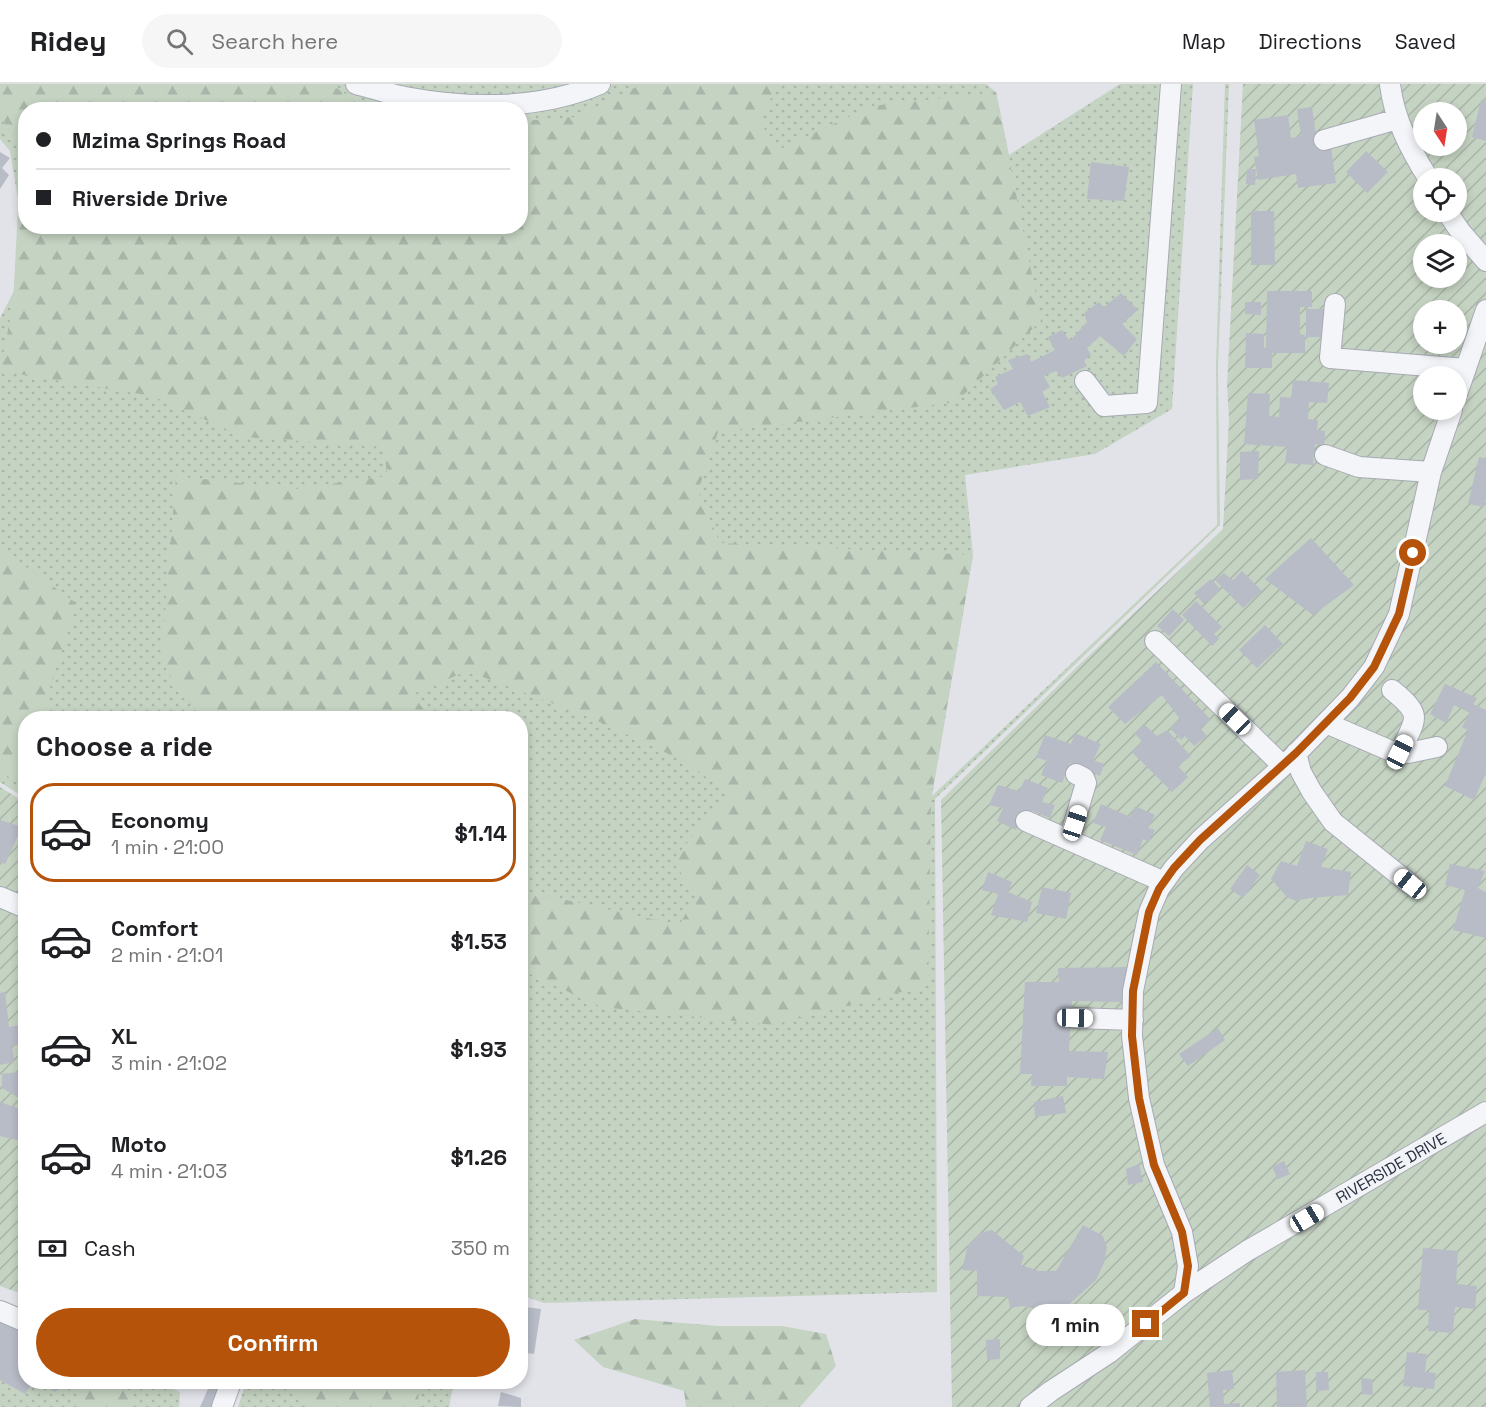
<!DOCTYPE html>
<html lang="en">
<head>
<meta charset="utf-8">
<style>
  body { margin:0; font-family:"Space Grotesk",sans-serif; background:#f6f6f6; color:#202124; height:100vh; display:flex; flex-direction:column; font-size:22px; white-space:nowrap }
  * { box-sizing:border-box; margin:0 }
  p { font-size:20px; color:#757577 }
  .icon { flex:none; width:33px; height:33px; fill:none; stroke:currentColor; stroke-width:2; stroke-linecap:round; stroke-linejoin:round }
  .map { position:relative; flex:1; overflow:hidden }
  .panel { position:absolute; left:18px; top:627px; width:510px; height:678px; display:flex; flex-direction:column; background:#fff; border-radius:24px; box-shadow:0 3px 9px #0003 }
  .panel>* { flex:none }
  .top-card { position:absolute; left:18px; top:18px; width:510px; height:132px; border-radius:24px; box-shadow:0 3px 9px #0003; display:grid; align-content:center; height:132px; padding:0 18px; background:#fff }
  .needle { width:39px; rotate:168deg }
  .fabs { position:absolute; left:1413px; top:18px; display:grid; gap:12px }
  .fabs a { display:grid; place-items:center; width:54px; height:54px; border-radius:50%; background:#fff; box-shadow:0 3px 9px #0003; font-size:30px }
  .end { position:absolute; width:27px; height:27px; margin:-14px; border:8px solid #b45309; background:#fff; box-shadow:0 0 0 3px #fff }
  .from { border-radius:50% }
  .bubble { position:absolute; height:42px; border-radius:21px; background:#fff; box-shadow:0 3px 9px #0003; font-size:20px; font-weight:600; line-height:42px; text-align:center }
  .car { position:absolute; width:18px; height:36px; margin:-18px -9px; border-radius:8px; box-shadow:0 0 4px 2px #0007; background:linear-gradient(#fff 24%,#345 0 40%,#fff 0 76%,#345 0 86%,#fff 0) }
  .top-card b { display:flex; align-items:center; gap:21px; height:57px; font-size:22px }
  .top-card b+b { border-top:2px solid #e0e0e0 }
  .top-card i { width:15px; height:15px; background:#202124 }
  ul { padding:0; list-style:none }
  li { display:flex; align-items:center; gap:18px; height:99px; margin:0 12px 9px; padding:0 6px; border:3px solid transparent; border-radius:24px }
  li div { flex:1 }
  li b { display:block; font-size:22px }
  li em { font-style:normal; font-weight:600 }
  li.active { border-color:#b45309 }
  li>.icon { width:54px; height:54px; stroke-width:1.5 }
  h2 { padding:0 18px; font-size:27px; line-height:72px }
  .pay { display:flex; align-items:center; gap:15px; height:66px; padding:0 18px; font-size:22px }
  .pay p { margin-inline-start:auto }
  .primary-button { display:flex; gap:12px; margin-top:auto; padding:12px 18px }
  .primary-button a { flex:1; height:69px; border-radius:36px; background:#b45309; color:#fff; font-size:24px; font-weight:600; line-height:69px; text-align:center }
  header { display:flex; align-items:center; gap:36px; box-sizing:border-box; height:84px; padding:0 30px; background:#fff; border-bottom:2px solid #e0e0e0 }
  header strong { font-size:28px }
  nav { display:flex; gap:33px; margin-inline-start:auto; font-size:21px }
  .search { width:420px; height:54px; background:#f6f6f6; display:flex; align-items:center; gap:15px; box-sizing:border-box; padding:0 21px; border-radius:33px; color:#757577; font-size:22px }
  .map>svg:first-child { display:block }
  .grass { fill:url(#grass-dots) }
  .forest { fill:url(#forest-firs) }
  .garden { fill:url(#garden-furrows); fill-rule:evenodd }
  .building { fill:#b8bcc6 }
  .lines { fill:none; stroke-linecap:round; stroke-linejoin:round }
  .minor-casing { stroke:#a6aab3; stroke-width:22 }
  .minor { stroke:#f4f5f8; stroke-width:20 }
  .route { stroke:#b45309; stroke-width:8 }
  .labels { text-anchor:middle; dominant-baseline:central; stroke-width:6; stroke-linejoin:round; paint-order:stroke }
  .street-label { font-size:16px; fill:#293041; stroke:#f1f3f7 }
</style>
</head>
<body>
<header>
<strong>Ridey</strong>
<div class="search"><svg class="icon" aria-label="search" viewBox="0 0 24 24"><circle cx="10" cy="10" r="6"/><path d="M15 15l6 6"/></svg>Search here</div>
<nav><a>Map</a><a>Directions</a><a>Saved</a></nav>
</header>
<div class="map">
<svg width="1486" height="1323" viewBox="0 0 1486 1323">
  <defs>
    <pattern id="grass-dots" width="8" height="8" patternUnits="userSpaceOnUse" patternTransform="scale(1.5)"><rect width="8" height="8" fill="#c5d3c2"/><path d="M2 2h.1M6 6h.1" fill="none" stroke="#a9b5a8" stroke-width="1.8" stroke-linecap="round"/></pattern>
    <pattern id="forest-firs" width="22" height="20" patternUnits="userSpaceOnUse" patternTransform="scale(1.5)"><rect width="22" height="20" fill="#c5d3c2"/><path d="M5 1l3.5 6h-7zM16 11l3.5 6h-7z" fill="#a9b5a8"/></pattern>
    <pattern id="garden-furrows" width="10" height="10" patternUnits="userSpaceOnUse" patternTransform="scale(1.5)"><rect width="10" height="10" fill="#c5d3c2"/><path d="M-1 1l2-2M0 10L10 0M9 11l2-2" fill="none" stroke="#a9b5a8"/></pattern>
  </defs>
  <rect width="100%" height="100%" fill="#e1e3e9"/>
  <path class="grass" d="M0,0H986L996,8L1009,71L1120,0H1193L1172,325L1095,370L965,391L973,471L932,712L1217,441L1216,283L1225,0H1229L1218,283L1220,441L935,715L937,1208L544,1219L521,1211L520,634H26L25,714L0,698V234L44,149L520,142V26H26L18,115L10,67L0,55Z
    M0,1229L25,1240L26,1298H157L180,1308L179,1323H0Z
    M246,1298H454L449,1323H238Z"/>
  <path class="forest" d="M0,0H330L369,25L26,26V142H520L521,37L576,33L642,0H778L760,36L776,67L872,22L996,8L1041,237L956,318L718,348L698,407L720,459L973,471L931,714L928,901L773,941L601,923L521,886V806L679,841L697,811L672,777L728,710L688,679L589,633L467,587L413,610L429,634H201L161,578L176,392L295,405L387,392L384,363L244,353L152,312L0,287L13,220L21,67L0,31Z
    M0,464L76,519L47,614L51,634H26L25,703L0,689Z
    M635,1235L718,1242H782L826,1250L836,1282L800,1323H686L684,1307L603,1283L574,1256Z
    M75,1298H123L134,1323H83L74,1306Z
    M292,1298H419L418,1323H305Z"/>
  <path class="garden" d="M1243,0H1486V1323H952L941,716L1079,581L1223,445L1229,335L1227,301ZM1424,28H1456V62H1424ZM1424,94H1456V128H1424ZM1424,160H1456V194H1424ZM1424,226H1456V260H1424ZM1424,292H1456V326H1424Z
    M0,703L26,719L25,1211L0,1202Z"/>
  <path class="building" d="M1481,16L1486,17V57L1472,53Z
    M1312,23L1317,57L1330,55L1336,99L1298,104L1296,90L1258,96L1254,73L1259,72L1254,36L1288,31L1291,54L1301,52L1297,25Z
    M1366,67L1388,88L1367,109L1346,88Z
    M0,68L10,74L2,84L9,91L0,105Z
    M1091,78L1129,83L1124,117L1087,115Z
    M1247,85H1256L1255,101L1246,100Z
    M1251,127H1274L1275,181H1251Z
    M1267,207H1312V223H1300V250L1305,251V269H1272V284H1245L1246,249L1264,250V264H1266Z
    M1121,209L1138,226L1122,240L1137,255L1124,272L1100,252L1087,264L1091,271L1084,277L1087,282L1062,294L1056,287L1044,292L1050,303L1042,308L1050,323L1028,332L1020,318L1004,326L990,305L998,300L995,293L1013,285L1008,276L1028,270L1031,278L1055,266L1048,253L1062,246L1070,257L1087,238L1084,229L1099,218L1104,223Z
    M1245,218H1261V231L1245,230Z
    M1306,225H1327L1328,253H1306Z
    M1293,296L1329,299L1327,319L1309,318L1308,335L1318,336L1317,346L1325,347L1324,361L1315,360L1313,381L1285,379L1287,363L1244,360L1248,309L1270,310L1269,332L1279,333L1280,313L1291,314Z
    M1259,367L1258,395L1240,396V368Z
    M1479,373L1486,375V415L1484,423L1468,420Z
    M1311,454L1354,501L1313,531L1265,495Z
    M1242,487L1262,507L1243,524L1215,496L1224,489L1233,496Z
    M1211,495L1221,506L1204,520L1194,509Z
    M1196,517L1222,543L1214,550L1219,555L1212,562L1182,531Z
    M1173,525L1184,536L1169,552L1157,542Z
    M1265,541L1283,560L1257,584L1239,566Z
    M1156,578L1211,636L1200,644L1207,652L1194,662L1185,652L1181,656L1170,644L1180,635L1162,611L1125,640L1108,623Z
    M1445,600L1477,614L1473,620L1486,626V689L1474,716L1445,702L1468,646L1462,643L1470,629L1454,621L1446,639L1430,630Z
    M1145,641L1157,652L1167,646L1191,672L1178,682L1188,693L1172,708L1132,668L1142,657L1134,649Z
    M1075,649L1101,660L1093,676L1104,680L1100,692L1070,679L1062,699L1041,691L1047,677L1036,673L1045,651L1071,660Z
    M1025,695L1048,704L1042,718L1055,721L1050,734L1032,727L1029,732L1023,729L1016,746L997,737L1003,724L989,721L998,701L1019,707Z
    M1101,720L1130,733L1135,722L1155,731L1148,744L1155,746L1149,758L1143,755L1137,771L1100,756L1106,743L1093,739Z
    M0,736L22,743L5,780L0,778Z
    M1306,757L1328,765L1321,783L1351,788L1348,811L1309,814L1296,817L1287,813L1271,795L1281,777L1297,782Z
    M1450,780L1485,787L1478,804L1486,808V854L1453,846L1465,806L1445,801Z
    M1247,781L1260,791L1243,814L1230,805Z
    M988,788L1012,798L1008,808L1032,818L1027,838L991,831L998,810L982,806Z
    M1042,803L1071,809L1066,835L1036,829Z
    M1130,883L1124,918L1072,917L1069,967L1108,968L1104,995L1067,993V1002H1031L1032,990H1020L1025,898H1059L1058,884Z
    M5,908L9,943L22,941L25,960L12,962L14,978L0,981V909Z
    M1218,944L1225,956L1188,982L1179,970Z
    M20,988V1000H26V1015L19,1014L2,1004V990Z
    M1063,1012L1066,1029L1035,1033L1034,1018Z
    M0,1018L26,1027V1041L21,1057L0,1052Z
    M1284,1077L1290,1090L1278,1095L1272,1083Z
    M1139,1080L1143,1098L1128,1101L1126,1085Z
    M1083,1141L1103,1152L1107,1164L1104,1179L1096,1196L1066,1223L1053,1229L1023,1222L1010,1224L1008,1213L977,1212V1187L962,1186L968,1161L980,1149L992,1146L1024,1172L1021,1181L1039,1187H1056Z
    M1423,1164L1458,1167L1456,1200L1477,1202L1475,1225L1455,1223L1453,1249L1428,1247L1429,1226H1418Z
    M525,1223L541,1225L534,1270L520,1268Z
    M0,1236L26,1250V1298H33L25,1310L0,1296Z
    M1000,1255V1275L987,1276L986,1256Z
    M1407,1268L1427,1270L1425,1288L1436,1289L1434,1305L1403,1302Z
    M1232,1286L1234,1305L1223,1306L1224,1320L1240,1319V1323H1210L1207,1289Z
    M1305,1286L1307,1323H1277L1276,1288Z
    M1316,1288H1328L1329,1306L1316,1307Z
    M1361,1294L1372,1295L1373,1311L1362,1310Z
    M37,1298H61L55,1308Z
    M211,1298L222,1303L216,1323H200Z
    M501,1308L521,1314V1323L498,1322Z"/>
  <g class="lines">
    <g class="minor-casing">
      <path id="minor" d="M356,0C372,4 389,10 405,13C470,25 539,26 600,0
        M1390,0C1394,35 1410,65 1428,94
        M1324,56L1398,35
        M1447,128L1460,147L1486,177
        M1335,220L1330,274L1466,285
        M1085,297L1104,322L1147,319L1171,0
        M1456,313L1486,226
        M1325,371L1359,383L1431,388
        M1155,557L1283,682
        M1392,606C1424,632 1416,634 1400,668
        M1326,639L1391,667L1408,669L1437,663
        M1296,669L1301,688L1312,708L1333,738L1410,800
        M1026,737L1164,798
        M1069,756L1086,699L1084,694L1076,690
        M0,813L26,824
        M1075,934L1133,936
        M1184,1209L1188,1182L1182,1148L1154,1081L1139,1014L1132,952L1133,907L1149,828L1159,805L1174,784L1200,756L1292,674L1350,614L1374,583L1399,530L1431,388L1452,326
        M0,1227L26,1238
        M222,1323L231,1298
        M1030,1323L1051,1307L1109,1269L1184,1209L1247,1167L1486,1028"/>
    </g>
    <use href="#minor" class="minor"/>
  </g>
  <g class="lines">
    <path class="route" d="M1146,1240L1184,1209L1188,1182L1182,1148L1154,1081L1139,1014L1132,952L1133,907L1149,828L1159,805L1174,784L1200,756L1296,669L1350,614L1374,583L1399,530L1413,469"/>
  </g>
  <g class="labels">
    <g class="street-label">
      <text transform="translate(1391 1084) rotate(-30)">RIVERSIDE DRIVE</text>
    </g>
  </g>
</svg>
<div class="fabs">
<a><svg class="needle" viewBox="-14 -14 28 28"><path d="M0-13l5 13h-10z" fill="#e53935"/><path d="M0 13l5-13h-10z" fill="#757577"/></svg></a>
<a><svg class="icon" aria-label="locate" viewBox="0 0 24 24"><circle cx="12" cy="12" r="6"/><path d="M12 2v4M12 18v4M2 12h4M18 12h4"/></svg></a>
<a><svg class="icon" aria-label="layers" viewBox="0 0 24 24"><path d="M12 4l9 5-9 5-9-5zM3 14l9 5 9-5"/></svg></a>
<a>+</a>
<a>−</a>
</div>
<i class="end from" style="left:1413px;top:469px"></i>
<i class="end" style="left:1146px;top:1240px"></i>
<div class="bubble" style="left:1026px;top:1220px;width:99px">1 min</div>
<i class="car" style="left:1235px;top:635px;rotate:314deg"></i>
<i class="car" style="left:1400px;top:668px;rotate:26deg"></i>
<i class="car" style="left:1075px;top:739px;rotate:18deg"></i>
<i class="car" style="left:1410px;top:800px;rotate:309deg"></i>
<i class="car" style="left:1075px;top:934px;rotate:91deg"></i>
<i class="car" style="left:1307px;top:1134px;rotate:59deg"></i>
<div class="top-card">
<b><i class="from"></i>Mzima Springs Road</b>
<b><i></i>Riverside Drive</b>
</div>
<section class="panel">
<h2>Choose a ride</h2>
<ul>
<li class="active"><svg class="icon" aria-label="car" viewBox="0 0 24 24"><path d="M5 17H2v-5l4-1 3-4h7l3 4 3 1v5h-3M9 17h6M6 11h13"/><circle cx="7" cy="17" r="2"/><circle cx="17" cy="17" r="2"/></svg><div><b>Economy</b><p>1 min · 21:00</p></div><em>$1.14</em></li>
<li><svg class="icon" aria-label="car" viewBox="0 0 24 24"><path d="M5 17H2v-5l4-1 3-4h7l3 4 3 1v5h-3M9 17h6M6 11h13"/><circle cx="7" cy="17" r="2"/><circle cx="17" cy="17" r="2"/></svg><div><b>Comfort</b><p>2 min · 21:01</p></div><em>$1.53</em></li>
<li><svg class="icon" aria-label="car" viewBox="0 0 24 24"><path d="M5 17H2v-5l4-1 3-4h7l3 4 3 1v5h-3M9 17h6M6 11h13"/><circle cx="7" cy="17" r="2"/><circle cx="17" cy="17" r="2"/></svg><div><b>XL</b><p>3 min · 21:02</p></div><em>$1.93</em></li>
<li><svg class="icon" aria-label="car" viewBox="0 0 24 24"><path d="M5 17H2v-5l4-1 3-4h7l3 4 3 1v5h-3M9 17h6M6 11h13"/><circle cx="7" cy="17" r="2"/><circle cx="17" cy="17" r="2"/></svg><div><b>Moto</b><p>4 min · 21:03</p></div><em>$1.26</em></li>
</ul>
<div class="pay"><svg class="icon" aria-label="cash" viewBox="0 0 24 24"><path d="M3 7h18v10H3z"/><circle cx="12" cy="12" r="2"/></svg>Cash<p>350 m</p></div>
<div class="primary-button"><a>Confirm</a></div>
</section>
</div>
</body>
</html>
